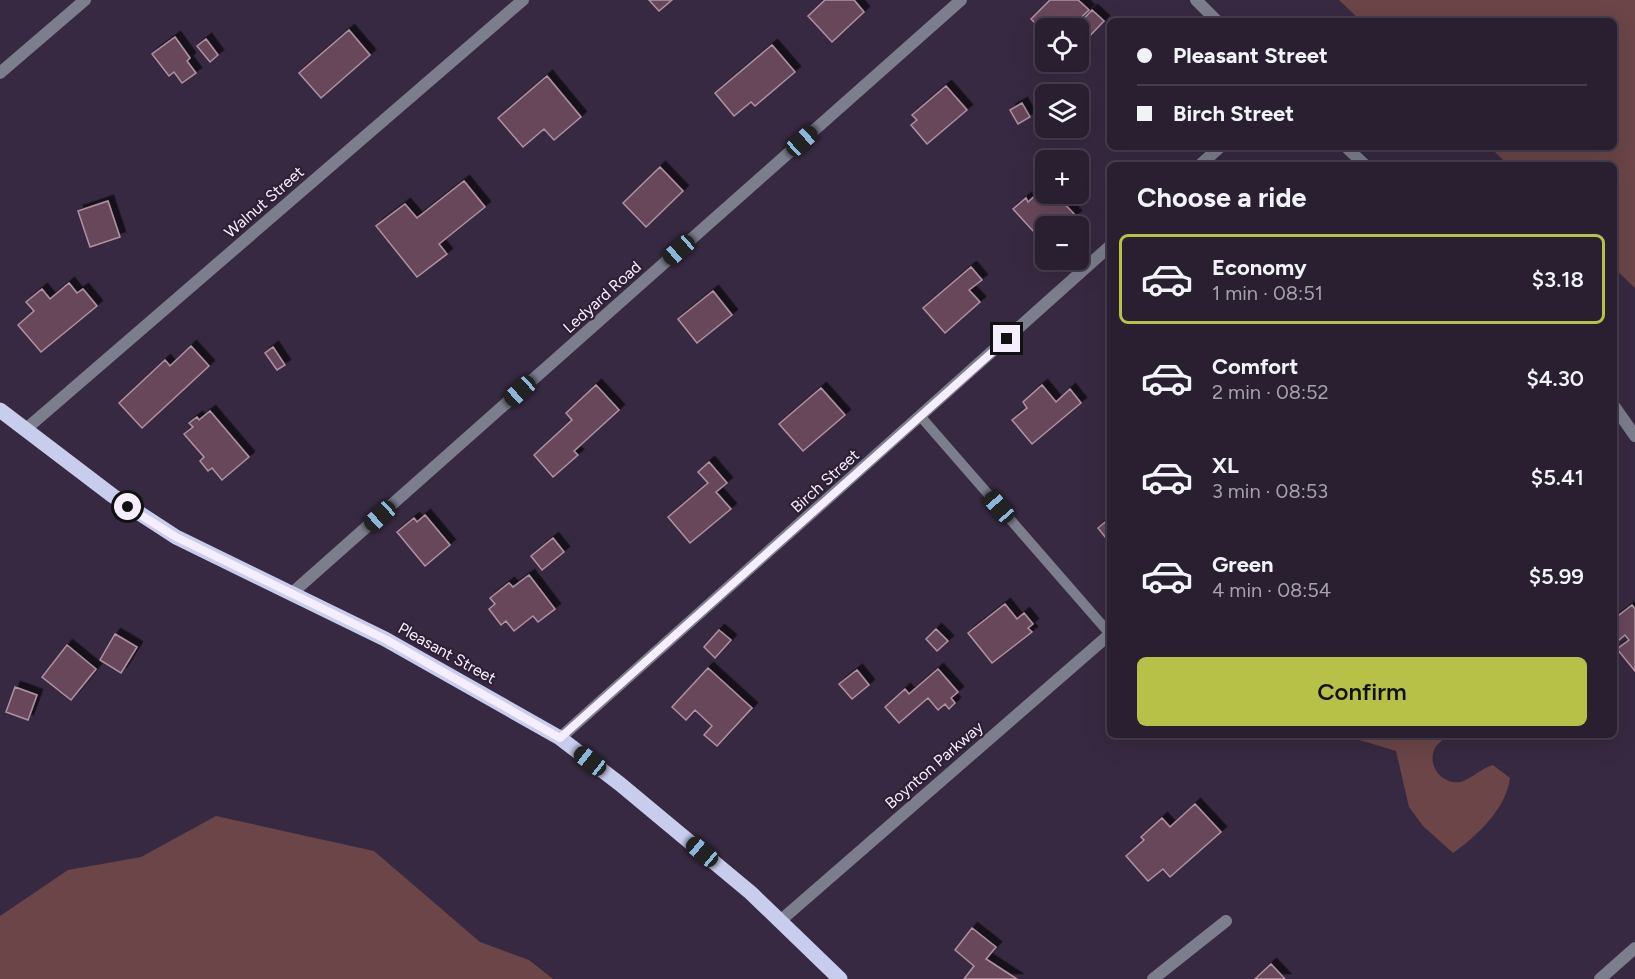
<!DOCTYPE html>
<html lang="en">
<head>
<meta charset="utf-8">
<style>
  body { margin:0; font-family:Figtree,sans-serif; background:#312739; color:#f1f3f6; height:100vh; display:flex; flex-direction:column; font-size:22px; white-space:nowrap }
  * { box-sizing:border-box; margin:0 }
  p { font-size:20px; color:#a5a2ab }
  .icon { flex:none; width:33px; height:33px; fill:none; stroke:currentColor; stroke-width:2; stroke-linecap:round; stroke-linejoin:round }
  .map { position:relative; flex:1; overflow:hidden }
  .details { position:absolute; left:1107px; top:162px; width:510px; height:576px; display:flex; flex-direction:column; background:#291f31; border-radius:9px; box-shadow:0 6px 24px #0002,0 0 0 2px #453d4d }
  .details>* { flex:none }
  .top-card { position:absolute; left:1107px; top:18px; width:510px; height:132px; border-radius:9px; box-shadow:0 6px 24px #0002,0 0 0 2px #453d4d; display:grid; align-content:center; height:132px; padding:0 30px; background:#291f31 }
  .tools { position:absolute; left:1035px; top:18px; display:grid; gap:12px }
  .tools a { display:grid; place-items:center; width:54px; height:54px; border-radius:9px; background:#291f31; box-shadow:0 6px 24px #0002,0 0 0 2px #453d4d; font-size:30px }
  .end { position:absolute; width:27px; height:27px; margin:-14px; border:8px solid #f7eefd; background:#111; box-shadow:0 0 0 3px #111 }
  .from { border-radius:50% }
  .car { position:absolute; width:18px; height:36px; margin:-18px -9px; border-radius:8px; box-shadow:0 0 4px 2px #0007; background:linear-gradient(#222 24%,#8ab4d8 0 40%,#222 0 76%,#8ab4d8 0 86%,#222 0) }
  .top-card b { display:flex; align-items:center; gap:21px; height:57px; font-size:22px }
  .top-card b+b { border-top:2px solid #453d4d }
  .top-card i { width:15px; height:15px; background:#f1f3f6 }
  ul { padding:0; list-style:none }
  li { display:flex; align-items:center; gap:18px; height:90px; margin:0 12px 9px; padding:0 18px; border:3px solid transparent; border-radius:9px }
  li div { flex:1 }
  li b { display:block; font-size:22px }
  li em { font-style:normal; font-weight:600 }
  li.selected { border-color:#b8c147 }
  li>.icon { width:54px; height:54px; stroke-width:1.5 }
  h2 { padding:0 30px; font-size:27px; line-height:72px }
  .button { display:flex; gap:12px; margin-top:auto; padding:12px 30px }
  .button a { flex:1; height:69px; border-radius:9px; background:#b8c147; color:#111; font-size:24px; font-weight:600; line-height:69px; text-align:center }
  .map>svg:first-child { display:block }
  .green { fill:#6b4547 }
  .building { fill:#68475a; stroke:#b091a3; stroke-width:1.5; filter:url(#shadow) }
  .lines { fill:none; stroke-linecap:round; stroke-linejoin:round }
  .service { stroke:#7c7e8e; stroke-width:10 }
  .minor { stroke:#7c7e8e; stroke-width:12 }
  .primary { stroke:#c8cced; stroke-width:15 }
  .route { stroke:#f7eefd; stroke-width:8 }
  .labels { text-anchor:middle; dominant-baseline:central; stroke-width:4.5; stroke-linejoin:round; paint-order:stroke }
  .street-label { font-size:16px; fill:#f7eefd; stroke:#2d2036 }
</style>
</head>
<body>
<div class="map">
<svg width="1635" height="979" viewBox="0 0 1635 979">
  <defs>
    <filter id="shadow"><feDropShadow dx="5.5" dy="-5.5" stdDeviation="0" flood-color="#0009"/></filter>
  </defs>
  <rect width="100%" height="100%" fill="#372941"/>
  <path class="green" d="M1339,0H1635V288L1614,268V165H1508L1490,147H1614V21H1361Z
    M1343,735H1448C1444,739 1437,744 1435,748C1426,766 1443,785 1460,782C1468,781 1482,768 1493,765L1510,778C1506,809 1477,836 1453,853L1423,826L1409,807L1396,751Z
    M216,816L374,851L480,942L529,960L553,979H0V916L68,870L141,857Z"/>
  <path class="building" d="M649,0H672L659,11Z
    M825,0H854L864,12L832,42L808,16Z
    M1050,0H1078L1089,10L1070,28H1046V34L1031,19Z
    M1092,10L1104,21L1083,43L1078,39V28H1075Z
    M349,30L370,55L321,98L299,73Z
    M175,37L190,58L187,61L196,73L182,83L174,72L169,76L152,54Z
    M206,39L218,55L210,62L197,46Z
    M772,45L795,72L755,106L751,102L734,116L715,93Z
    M547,76L581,117L554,140L544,129L523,147L498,118Z
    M946,86L967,110L927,144L911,125L917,120L912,115Z
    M1022,103L1030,117L1018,124L1010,110Z
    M660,167L683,191L646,227L623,203Z
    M464,181L485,207L439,244L447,254L417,277L376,226L405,204L417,218Z
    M1046,186V194H1055L1076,216L1064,226H1046L1045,244L1013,209L1026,198L1028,202Z
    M108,201L120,237L90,247L78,211Z
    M971,267L982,280L969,290L980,302L945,333L923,308Z
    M69,283L77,293L83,289L97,306L41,352L18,325L34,311L26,302L42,289L50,299Z
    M713,291L732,315L697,343L678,319Z
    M191,346L209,366L142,428L119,403L165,360L170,366Z
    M273,347L285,365L277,370L265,353Z
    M596,385L619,410L574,451L578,455L553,477L534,455L572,420L566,413Z
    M1042,385L1056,402L1070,389L1081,403L1032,444L1012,420L1027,408L1023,402Z
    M821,388L845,415L803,451L779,424Z
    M210,411L249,457L222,480L212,468L208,471L200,461L204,457L184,434L193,427L189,423L197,417L199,420Z
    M709,462L727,483L716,492L731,509L690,543L668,517L708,483L698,472Z
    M425,515L450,545L425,566L397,532L414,518L417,522Z
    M1110,518V543L1098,528Z
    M553,538L564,552L542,570L531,556Z
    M529,575L555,609L538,622L533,616L514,631L506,621L501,625L489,609L495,604L490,598L509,583L513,587Z
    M1005,604L1017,619L1024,613L1033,624L1028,628L1032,632L992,663L968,633Z
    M1632,605L1635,609V671L1617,649L1629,640L1625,635L1618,641L1614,636V619Z
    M936,629L948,641L937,651L926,639Z
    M719,630L731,640L715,658L704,647Z
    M115,634L137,647L121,673L100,660Z
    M67,645L96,669L71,700L42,677Z
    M708,668L752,708L717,746L704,735L712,726L695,710L686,720L672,707Z
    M938,669L958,692L951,698L955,703L949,709L945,704L938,710L928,698L899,723L885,707L905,689L909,694Z
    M857,670L869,685L852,699L839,684Z
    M15,687L37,695L28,720L6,712Z
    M1195,804L1221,832L1170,877L1163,869L1148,881L1126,856L1144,840L1141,837L1162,818L1170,827Z
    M972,928L996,947L986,959L1017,979H964L974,966L955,950Z
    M1271,964L1285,979H1255Z"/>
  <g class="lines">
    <path class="service" d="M921,417L1110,634"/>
    <path class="minor" d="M1196,0L1217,21
      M0,73L85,0
      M1346,147L1365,165
      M1200,165L1220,147
      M1614,406L1635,436
      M26,429L523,0
      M291,594L961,0
      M560,738L1110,246
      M780,921L1110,634
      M1153,979L1226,921
      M1600,979L1635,948"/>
    <path class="primary" d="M0,410L113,496L176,537L385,639L560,738L620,784L751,893L840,979"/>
  </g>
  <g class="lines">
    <path class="route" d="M128,507L176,537L385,639L560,738L1007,339"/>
  </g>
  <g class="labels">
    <g class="street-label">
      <text transform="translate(264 202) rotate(-41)">Walnut Street</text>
      <text transform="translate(602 297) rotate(-42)">Ledyard Road</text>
      <text transform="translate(825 481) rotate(-42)">Birch Street</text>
      <text transform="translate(447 653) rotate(29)">Pleasant Street</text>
      <text transform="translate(934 765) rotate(-41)">Boynton Parkway</text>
    </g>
  </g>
</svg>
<div class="tools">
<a><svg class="icon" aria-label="locate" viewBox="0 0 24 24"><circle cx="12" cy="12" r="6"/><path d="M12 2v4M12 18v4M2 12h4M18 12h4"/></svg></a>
<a><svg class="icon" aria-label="layers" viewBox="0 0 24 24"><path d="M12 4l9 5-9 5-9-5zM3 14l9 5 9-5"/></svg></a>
<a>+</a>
<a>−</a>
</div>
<i class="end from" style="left:128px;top:507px"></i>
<i class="end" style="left:1007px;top:339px"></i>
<i class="car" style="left:802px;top:141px;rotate:48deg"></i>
<i class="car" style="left:679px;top:250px;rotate:229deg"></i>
<i class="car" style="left:520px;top:391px;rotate:228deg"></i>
<i class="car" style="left:999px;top:507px;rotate:319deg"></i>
<i class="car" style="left:380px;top:516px;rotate:228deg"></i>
<i class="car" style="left:590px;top:761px;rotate:308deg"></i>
<i class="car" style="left:702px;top:852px;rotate:310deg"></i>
<div class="top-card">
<b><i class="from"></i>Pleasant Street</b>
<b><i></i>Birch Street</b>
</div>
<section class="details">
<h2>Choose a ride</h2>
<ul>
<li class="selected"><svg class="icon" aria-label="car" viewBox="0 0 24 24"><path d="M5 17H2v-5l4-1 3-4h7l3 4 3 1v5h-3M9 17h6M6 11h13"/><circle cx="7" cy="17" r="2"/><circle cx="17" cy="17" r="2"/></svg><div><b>Economy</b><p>1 min · 08:51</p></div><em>$3.18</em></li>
<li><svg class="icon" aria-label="car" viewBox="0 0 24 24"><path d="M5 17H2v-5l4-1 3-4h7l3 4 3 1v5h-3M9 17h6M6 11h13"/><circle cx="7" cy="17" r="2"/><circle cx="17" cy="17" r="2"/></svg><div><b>Comfort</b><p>2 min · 08:52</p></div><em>$4.30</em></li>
<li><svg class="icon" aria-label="car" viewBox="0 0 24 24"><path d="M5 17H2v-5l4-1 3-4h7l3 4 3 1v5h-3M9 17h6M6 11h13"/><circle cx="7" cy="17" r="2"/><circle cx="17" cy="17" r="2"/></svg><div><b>XL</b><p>3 min · 08:53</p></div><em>$5.41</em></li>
<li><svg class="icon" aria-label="car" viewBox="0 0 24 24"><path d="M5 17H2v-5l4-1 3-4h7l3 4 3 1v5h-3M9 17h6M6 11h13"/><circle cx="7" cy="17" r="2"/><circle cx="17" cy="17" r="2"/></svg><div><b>Green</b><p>4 min · 08:54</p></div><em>$5.99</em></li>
</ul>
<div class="button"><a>Confirm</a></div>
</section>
</div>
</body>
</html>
